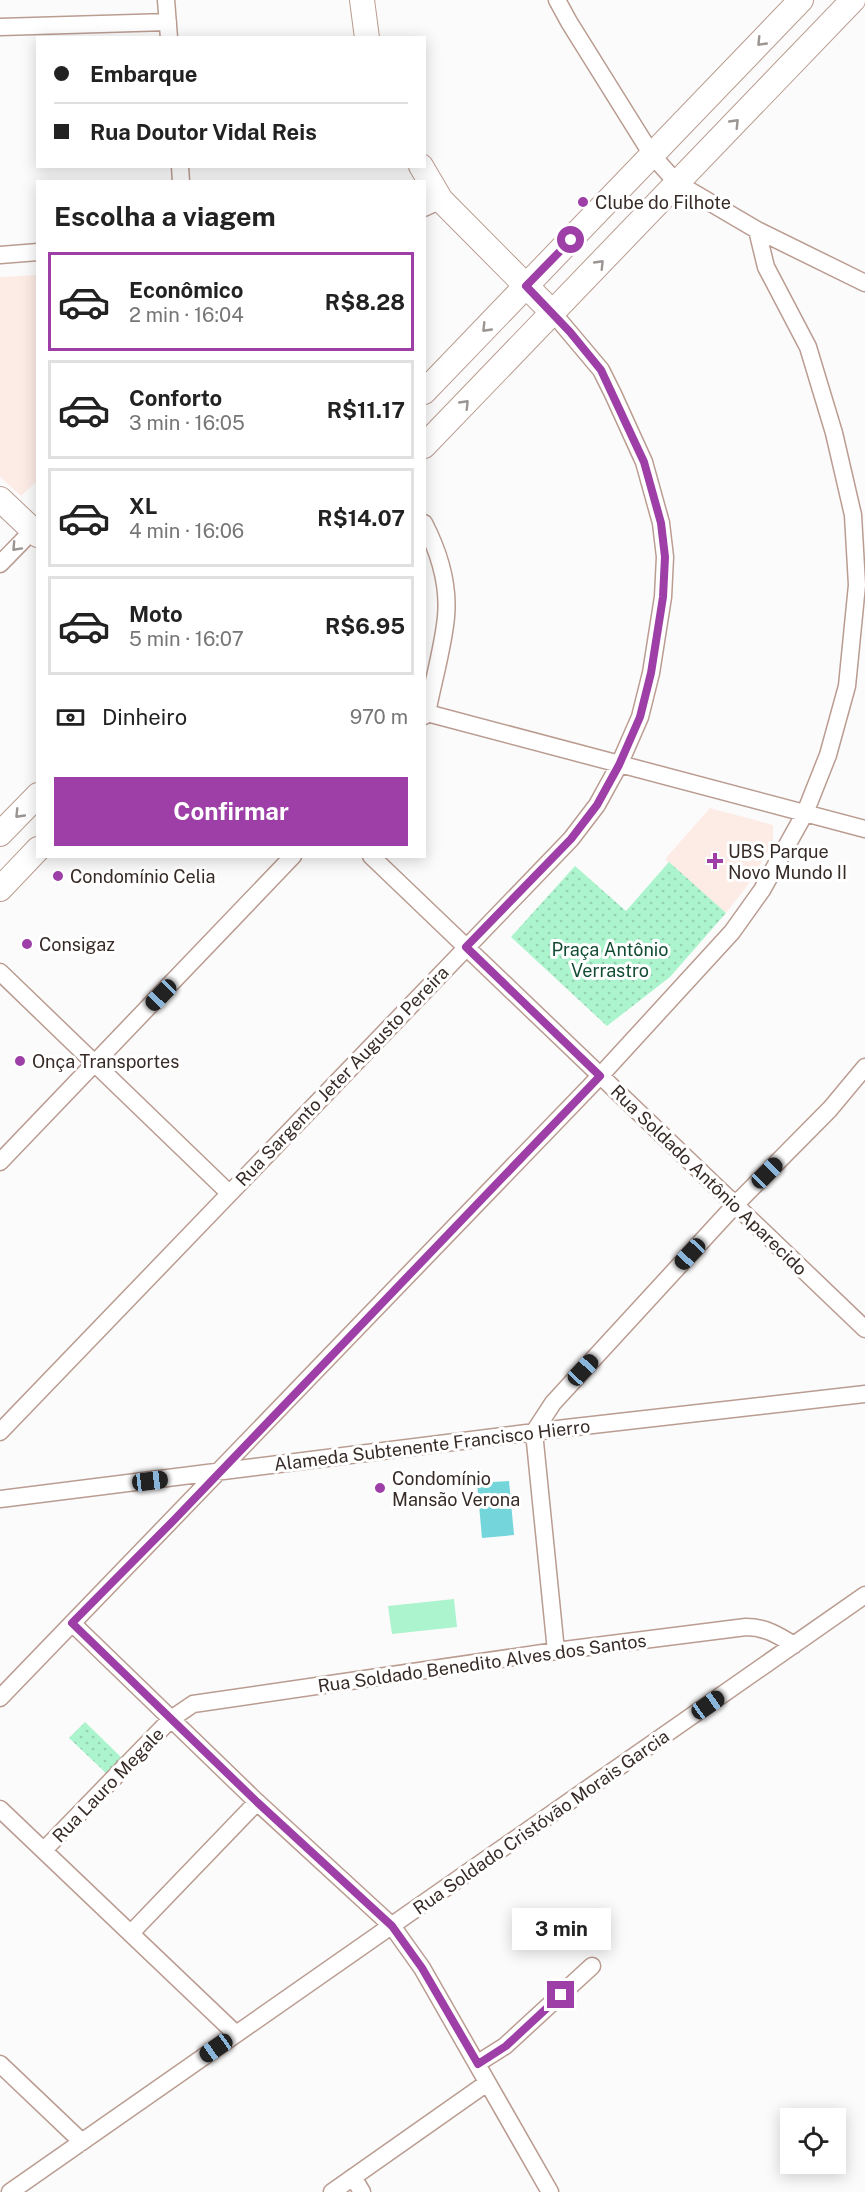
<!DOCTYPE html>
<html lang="pt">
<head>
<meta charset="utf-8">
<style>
  body { margin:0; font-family:"Public Sans",sans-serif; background:#f6f6f6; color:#222; height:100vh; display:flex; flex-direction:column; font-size:22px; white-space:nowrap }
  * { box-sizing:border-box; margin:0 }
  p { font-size:20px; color:#767676 }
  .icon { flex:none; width:33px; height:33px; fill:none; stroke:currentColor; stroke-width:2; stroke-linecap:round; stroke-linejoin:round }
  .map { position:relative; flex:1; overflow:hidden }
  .details { position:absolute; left:36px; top:180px; width:390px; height:678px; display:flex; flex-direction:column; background:#fff; border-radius:0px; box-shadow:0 3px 15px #0003 }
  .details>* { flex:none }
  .top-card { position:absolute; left:36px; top:36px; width:390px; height:132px; border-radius:0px; box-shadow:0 3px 15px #0003; display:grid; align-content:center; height:132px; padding:0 18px; background:#fff }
  .tools { position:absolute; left:780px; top:2108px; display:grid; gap:12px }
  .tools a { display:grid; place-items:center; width:66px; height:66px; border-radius:0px; background:#fff; box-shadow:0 3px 15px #0003; font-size:30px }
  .end { position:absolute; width:27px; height:27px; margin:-14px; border:8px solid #9d3fa7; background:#fff; box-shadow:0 0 0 3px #fff }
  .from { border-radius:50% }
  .bubble { position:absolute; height:42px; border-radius:0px; background:#fff; box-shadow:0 3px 15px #0003; font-size:20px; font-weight:700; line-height:42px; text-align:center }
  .car { position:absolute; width:18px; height:36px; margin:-18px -9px; border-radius:8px; box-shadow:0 0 4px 2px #0007; background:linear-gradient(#222 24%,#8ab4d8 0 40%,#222 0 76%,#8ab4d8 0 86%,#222 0) }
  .top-card b { display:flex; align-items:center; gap:21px; height:57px; font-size:22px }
  .top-card b+b { border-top:2px solid #e0e0e0 }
  .top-card i { width:15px; height:15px; background:#222 }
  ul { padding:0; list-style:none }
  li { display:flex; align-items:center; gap:18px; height:99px; margin:0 12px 9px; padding:0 6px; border:3px solid #e0e0e0; border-radius:0px }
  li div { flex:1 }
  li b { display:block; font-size:22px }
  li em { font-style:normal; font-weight:700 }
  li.current { border-color:#9d3fa7 }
  li>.icon { width:54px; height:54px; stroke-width:1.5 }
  h2 { padding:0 18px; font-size:27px; line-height:72px }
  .pay { display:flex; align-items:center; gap:15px; height:66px; padding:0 18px; font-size:22px }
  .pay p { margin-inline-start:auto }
  .action { display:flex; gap:12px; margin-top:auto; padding:12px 18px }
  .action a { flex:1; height:69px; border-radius:0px; background:#9d3fa7; color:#fff; font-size:24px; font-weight:700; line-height:69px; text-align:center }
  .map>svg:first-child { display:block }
  .built { fill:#fdece6 }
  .park { fill:url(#park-dots) }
  .pitch { fill:#acf4cd }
  .water { fill:#74d6da }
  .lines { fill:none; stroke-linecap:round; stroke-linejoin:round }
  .street-casing { stroke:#ba9c91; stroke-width:19 }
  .secondary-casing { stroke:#ba9c91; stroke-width:26 }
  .street { stroke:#fff; stroke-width:16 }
  .secondary { stroke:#fff; stroke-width:24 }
  .oneway { stroke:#9b9593 }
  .route { stroke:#9d3fa7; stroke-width:8 }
  .poi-dot { fill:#9d3fa7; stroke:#fff; stroke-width:2 }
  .labels { text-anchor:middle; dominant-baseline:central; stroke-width:6; stroke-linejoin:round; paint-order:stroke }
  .poi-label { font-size:18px; fill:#372b27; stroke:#fff; text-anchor:start }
  .park-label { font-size:18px; fill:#124c33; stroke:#fff }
  .street-label { font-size:18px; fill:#372b27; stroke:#fff }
</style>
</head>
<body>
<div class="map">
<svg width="865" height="2192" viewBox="0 0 865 2192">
  <defs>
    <pattern id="park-dots" width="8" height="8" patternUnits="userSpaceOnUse" patternTransform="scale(1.5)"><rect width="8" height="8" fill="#acf4cd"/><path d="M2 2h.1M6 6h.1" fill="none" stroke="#95d1b0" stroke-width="1.8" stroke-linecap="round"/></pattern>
  </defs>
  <rect width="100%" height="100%" fill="#fbfbfb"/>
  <path class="built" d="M37,275V481L21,496L0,477V277Z
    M710,808L773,825V842L765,857L745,889L726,913L665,859Z"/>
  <path class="park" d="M669,862L726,913L670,977L607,1026L511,937L575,866L626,911Z
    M85,1722L122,1758L107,1774L69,1738Z"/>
  <path class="pitch" d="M454,1599L457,1627L392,1634L388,1606Z"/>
  <path class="water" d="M509,1481L514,1535L482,1538L477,1483Z"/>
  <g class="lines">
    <g class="street-casing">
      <path id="street" d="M166,0L169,38
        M557,0L569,22L652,155L677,183L757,230L865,283
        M0,27L168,22
        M180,166L181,182
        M424,208L441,200
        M0,255L38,252
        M424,523C439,552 449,585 446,617C443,648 433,682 427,713L424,716
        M0,564L38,525
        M427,713L865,829
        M371,856L865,1329
        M0,972L229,1193
        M0,1162L293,856
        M0,1432L571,839L597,805L619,765L640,717L651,673L663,597L665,557L661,523L644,462L613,394L601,370L553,313
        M534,1432L553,1403L735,1205L830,1109L865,1067
        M534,1432L556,1651
        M0,1499L566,1428L865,1394
        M72,1623L257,1802L392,1926L422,1968L550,2192
        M0,1698L600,1076L732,932L762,890L805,813L828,755L847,686L857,585L853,515L834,433L808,347L766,267L757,230
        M0,1809L236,2034
        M44,1850L171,1719L193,1704L556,1651L746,1627C765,1627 778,1635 794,1645
        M131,1933L257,1802
        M478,2063L505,2046L592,1966
        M0,2064L82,2142
        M353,2177L362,2192
        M10,2192L865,1595
        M332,2192L487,2083"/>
    </g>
    <g class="secondary-casing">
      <path id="secondary" d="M362,0L367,38
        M421,166L441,200L553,313
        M424,392L801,0
        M424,446L853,0
        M0,499L38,535
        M0,834L38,795
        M0,889L38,849"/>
    </g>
    <use href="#street" class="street"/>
    <use href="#secondary" class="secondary"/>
  </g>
  <defs><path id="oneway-chevron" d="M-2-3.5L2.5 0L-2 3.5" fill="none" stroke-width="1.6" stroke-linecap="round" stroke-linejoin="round" transform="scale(1.5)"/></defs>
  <g class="oneway">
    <use href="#oneway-chevron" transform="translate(761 42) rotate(134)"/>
    <use href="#oneway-chevron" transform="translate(735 123) rotate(-46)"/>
    <use href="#oneway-chevron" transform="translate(600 264) rotate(-46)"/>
    <use href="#oneway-chevron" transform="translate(486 328) rotate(134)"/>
    <use href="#oneway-chevron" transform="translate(465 404) rotate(-46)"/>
    <use href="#oneway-chevron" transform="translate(16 547) rotate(133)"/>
    <use href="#oneway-chevron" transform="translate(19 814) rotate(134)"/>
  </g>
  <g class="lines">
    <path class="route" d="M561,1995L506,2046L478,2064L422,1968L392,1926L257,1802L72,1623L174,1520L600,1076L466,947L571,839L597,805L619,765L640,717L651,673L663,597L665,557L661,523L644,462L601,370L570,332L526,286L571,240"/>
  </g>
  <g class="poi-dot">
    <circle cx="583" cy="202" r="6"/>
    <path d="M712 852h6v6h6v6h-6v6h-6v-6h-6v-6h6z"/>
    <circle cx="58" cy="876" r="6"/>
    <circle cx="27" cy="944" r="6"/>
    <circle cx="20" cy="1061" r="6"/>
    <circle cx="380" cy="1488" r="6"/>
  </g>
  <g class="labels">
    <g class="poi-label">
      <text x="595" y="202">Clube do Filhote</text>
      <text x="728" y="851">UBS Parque<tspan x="728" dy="21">Novo Mundo II</tspan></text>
      <text x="70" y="876">Condomínio Celia</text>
      <text x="39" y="944">Consigaz</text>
      <text x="32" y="1061">Onça Transportes</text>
      <text x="392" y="1478">Condomínio<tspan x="392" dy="21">Mansão Verona</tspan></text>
    </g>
    <g class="park-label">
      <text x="610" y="949">Praça Antônio<tspan x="610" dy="21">Verrastro</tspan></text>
    </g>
    <g class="street-label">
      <text transform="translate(342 1076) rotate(-46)">Rua Sargento Jeter Augusto Pereira</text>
      <text transform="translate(709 1180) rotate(44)">Rua Soldado Antônio Aparecido</text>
      <text transform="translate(432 1445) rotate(-7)">Alameda Subtenente Francisco Hierro</text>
      <text transform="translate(482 1663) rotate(-8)">Rua Soldado Benedito Alves dos Santos</text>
      <text transform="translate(108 1785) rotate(-46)">Rua Lauro Megale</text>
      <text transform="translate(541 1822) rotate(-35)">Rua Soldado Cristóvão Morais Garcia</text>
    </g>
  </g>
</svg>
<div class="tools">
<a><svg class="icon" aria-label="locate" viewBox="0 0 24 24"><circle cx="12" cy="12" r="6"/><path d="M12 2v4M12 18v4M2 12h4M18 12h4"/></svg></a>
</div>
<i class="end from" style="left:571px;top:240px"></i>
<i class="end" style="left:561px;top:1995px"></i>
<div class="bubble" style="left:512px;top:1908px;width:99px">3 min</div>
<i class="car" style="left:161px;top:995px;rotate:224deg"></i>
<i class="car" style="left:767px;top:1173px;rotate:45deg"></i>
<i class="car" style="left:690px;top:1254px;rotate:223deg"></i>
<i class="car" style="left:583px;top:1370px;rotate:43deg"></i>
<i class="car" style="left:150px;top:1481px;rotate:83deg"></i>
<i class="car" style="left:708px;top:1705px;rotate:55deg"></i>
<i class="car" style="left:216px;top:2048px;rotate:235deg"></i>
<div class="top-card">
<b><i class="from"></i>Embarque</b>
<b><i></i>Rua Doutor Vidal Reis</b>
</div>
<section class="details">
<h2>Escolha a viagem</h2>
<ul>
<li class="current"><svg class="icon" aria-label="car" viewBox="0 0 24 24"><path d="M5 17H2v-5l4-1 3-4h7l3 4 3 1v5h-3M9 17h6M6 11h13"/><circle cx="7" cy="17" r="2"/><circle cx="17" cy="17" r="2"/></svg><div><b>Econômico</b><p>2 min · 16:04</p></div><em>R$8.28</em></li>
<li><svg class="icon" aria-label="car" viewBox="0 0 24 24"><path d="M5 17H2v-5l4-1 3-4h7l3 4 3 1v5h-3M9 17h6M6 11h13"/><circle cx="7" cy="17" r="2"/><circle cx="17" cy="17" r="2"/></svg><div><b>Conforto</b><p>3 min · 16:05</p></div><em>R$11.17</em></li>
<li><svg class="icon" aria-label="car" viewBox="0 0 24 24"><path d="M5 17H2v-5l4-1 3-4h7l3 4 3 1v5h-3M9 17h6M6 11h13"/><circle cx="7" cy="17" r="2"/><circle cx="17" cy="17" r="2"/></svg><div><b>XL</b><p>4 min · 16:06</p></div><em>R$14.07</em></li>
<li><svg class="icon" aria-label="car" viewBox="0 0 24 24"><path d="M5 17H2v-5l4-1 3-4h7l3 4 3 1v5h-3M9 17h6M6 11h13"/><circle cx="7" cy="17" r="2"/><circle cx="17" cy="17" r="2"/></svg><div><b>Moto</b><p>5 min · 16:07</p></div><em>R$6.95</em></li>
</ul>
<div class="pay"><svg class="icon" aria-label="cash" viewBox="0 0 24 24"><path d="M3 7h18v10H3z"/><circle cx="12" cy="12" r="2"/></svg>Dinheiro<p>970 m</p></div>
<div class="action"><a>Confirmar</a></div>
</section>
</div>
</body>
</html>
